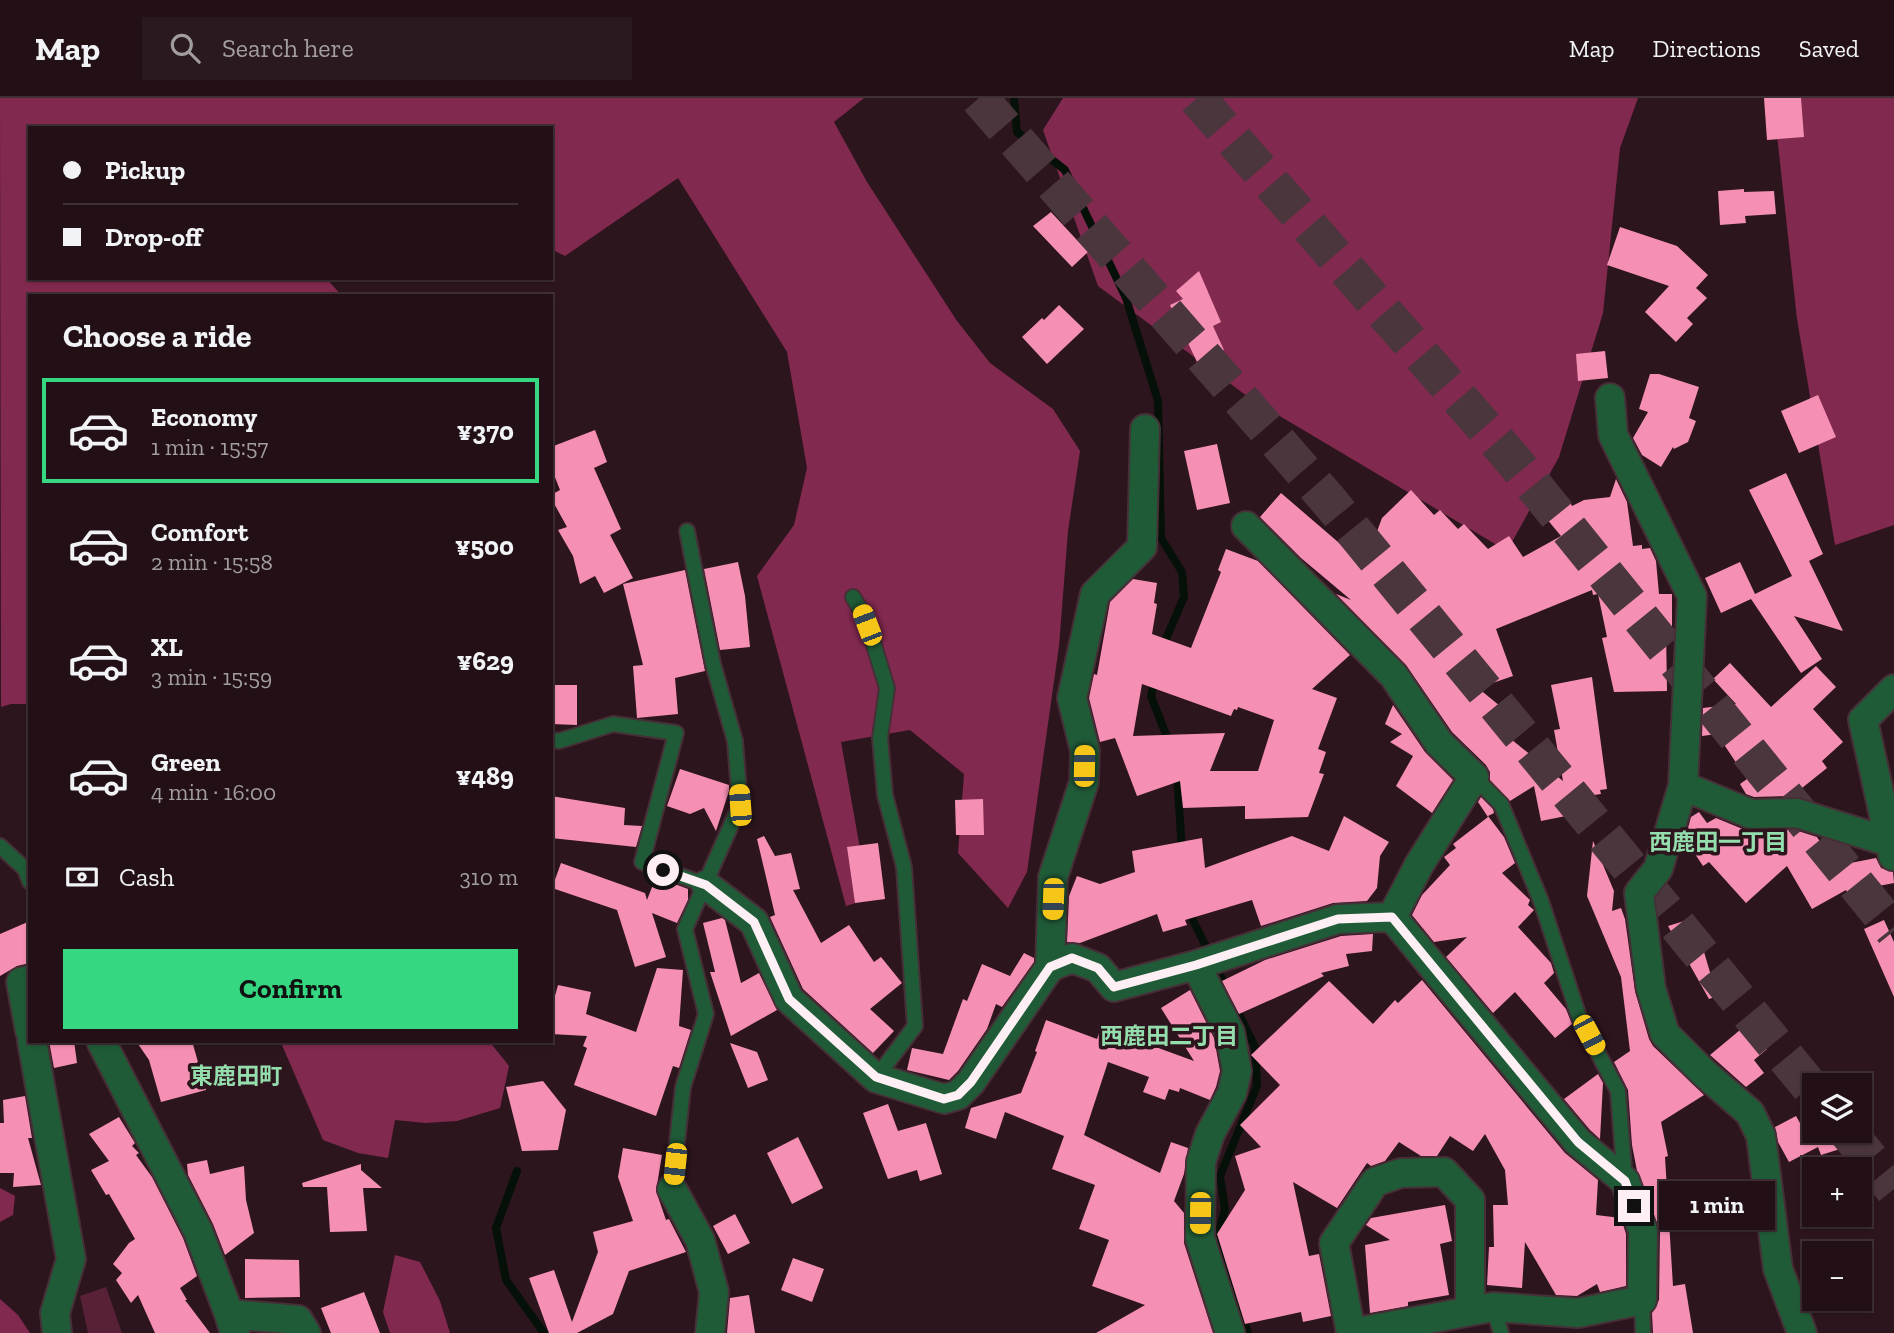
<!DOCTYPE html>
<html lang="en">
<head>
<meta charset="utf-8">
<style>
  body { margin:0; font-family:"Zilla Slab","Noto Sans JP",serif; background:#2a191f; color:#f1f3f6; height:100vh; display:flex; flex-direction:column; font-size:26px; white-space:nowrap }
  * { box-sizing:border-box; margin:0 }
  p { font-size:23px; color:#a29da1 }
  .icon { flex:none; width:38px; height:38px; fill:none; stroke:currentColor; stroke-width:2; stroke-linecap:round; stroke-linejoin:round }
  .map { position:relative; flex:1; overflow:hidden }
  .panel { position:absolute; left:28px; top:196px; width:525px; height:749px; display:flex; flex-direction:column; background:#221016; border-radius:0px; box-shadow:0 2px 5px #0004,0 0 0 2px #3f3035 }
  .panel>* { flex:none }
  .banner { position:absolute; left:28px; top:28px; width:525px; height:154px; border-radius:0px; box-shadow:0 2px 5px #0004,0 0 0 2px #3f3035; display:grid; align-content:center; height:154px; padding:0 35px; background:#221016 }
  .fabs { position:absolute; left:1802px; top:975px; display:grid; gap:14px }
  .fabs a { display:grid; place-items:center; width:70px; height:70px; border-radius:0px; background:#221016; box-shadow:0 2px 5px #0004,0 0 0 2px #3f3035; font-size:35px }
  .end { position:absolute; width:32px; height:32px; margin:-16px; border:9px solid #fdeff3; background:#111; box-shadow:0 0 0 4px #111 }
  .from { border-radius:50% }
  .bubble { position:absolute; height:49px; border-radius:0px; background:#221016; box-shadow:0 2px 5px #0004,0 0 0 2px #3f3035; font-size:23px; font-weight:800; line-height:49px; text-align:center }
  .car { position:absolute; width:21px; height:42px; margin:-21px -10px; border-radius:9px; box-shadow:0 0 5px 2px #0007; background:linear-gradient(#f5c518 24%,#345 0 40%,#f5c518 0 76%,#345 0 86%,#f5c518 0) }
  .banner b { display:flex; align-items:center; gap:24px; height:66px; font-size:26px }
  .banner b+b { border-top:2px solid #3f3035 }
  .banner i { width:18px; height:18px; background:#f1f3f6 }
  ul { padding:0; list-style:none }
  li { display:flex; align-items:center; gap:21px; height:105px; margin:0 14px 10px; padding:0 21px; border:4px solid transparent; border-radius:0px }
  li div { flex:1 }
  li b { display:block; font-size:26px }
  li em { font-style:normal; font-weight:800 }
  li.current { border-color:#35d881 }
  li>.icon { width:63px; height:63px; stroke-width:1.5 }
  h2 { padding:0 35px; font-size:32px; line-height:84px }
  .pay { display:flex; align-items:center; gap:18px; height:77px; padding:0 35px; font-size:26px }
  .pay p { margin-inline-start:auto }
  .button { display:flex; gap:14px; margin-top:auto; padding:14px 35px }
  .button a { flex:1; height:80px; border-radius:0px; background:#35d881; color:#111; font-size:28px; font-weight:800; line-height:80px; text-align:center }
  header { display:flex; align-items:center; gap:42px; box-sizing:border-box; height:98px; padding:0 35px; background:#221016; border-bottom:2px solid #3f3035 }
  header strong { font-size:33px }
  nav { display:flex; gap:38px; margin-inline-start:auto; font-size:24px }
  .search { width:490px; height:63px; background:#2a191f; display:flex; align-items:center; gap:18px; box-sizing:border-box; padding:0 24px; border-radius:0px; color:#a29da1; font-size:26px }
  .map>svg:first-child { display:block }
  .green { fill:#592137 }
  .forest { fill:#82294f }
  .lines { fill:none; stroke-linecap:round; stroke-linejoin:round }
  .stream { stroke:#051108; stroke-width:8 }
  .building { fill:#f590b4; fill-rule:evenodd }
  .trunk-tunnel { stroke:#4c363d; stroke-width:38; stroke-dasharray:38 19; stroke-linecap:butt }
  .service-casing { stroke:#462f37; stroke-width:18 }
  .minor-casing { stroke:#462f37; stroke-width:32 }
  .service { stroke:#205b38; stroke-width:14 }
  .minor { stroke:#205b38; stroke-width:28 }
  .route { stroke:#fdeff3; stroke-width:9 }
  .labels { text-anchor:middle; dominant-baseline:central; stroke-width:7; stroke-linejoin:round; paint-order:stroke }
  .neighbourhood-label { font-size:23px; font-weight:bold; fill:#94ddac; stroke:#2d151d }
</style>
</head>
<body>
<header>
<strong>Map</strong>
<div class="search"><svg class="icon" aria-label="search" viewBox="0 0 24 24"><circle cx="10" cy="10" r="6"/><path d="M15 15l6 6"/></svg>Search here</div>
<nav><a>Map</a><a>Directions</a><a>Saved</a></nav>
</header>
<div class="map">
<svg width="1894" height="1235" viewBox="0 0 1894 1235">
  <rect width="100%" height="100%" fill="#2d151d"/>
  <path class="green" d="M106,1189L122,1235H88L80,1198Z"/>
  <path class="forest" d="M0,0H864L834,24L867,84L957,223L990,265L1053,311L1080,353L1068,433L1059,548L1027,774L1008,810L958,755L964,676L910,632L841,644L869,801L846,808L757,478L794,427L807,370L787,254L678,80L565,158L551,151V30H30V180H326L342,198H30V606H11L1,609Z
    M1063,0H1638L1620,50L1603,215L1559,359L1507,453L1251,301L1098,188L1043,32Z
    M1773,0H1894V427L1835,447L1797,221Z
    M298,943H489L509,968L500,1010L457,1023L425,1025L395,1022L388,1060L358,1055L323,1042L282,947Z
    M0,1090L15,1098L13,1117L0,1124Z
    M395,1157L420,1164L440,1203L450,1235H390L383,1214Z
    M0,1201L18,1217L30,1235H0Z"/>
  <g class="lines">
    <path class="stream" d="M1014,0L1017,34L1065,72L1126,200L1158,303L1161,440L1182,474L1184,499L1162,550
      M1155,580L1151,598L1170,647
      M1177,676L1182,754
      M1188,812L1227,891
      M1234,906L1255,949L1257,988L1220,1078L1225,1111L1220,1130L1222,1155L1248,1235
      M517,1073L496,1130L506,1182L544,1235"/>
  </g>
  <path class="building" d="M1764,0H1801L1804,39L1767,42Z
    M1744,91V94L1774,93L1776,116L1745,118L1746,125L1720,127L1718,93Z
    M1051,114L1088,154L1072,169L1033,128Z
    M1620,129L1677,148L1708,177L1696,190L1707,200L1687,220L1693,226L1676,244L1645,214L1669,188L1607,167Z
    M1199,173L1221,224L1213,228L1224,252L1197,264L1170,207L1183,201L1176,193Z
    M1059,207L1084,231L1047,266L1022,239L1042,220L1044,222Z
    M1605,253L1608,280L1578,283L1576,256Z
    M1650,276H1659L1699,289L1689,320L1696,323L1688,344L1674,351L1673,349L1661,369L1642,357L1633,340L1648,314L1639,311Z
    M1818,297L1836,339L1799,355L1781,313Z
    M595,332L607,364L594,370L621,431L610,437L633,480L604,495L595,478L580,486L573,458L558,432L567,429L551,400V397L560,392L551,369V349Z
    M1217,346L1230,405L1197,412L1184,353Z
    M1786,375L1823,456L1809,463L1843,533L1794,518L1822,561L1801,575L1751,501L1721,515L1705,480L1740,464L1755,496L1792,478L1749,392Z
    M1616,381L1627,404L1633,448L1642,447V451L1650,450L1656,463L1659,496H1672V538L1666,532L1667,593L1614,594L1602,540L1607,539L1598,496L1593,497L1592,492L1496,531L1513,578L1478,590L1500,608L1495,614L1508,624L1501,633L1563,683L1554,632L1560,631L1551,587L1592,579L1607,691L1600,692L1601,696L1573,700L1576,716L1541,723L1534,688L1510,703L1490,682V674L1486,667L1452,634L1406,567L1336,496L1351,502L1301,460L1260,419L1281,395L1345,450L1348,447L1365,466L1382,420L1411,392L1434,417L1440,412L1458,431L1464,426L1488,451L1509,438L1523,459L1561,438L1546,420L1569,402L1572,408L1584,402L1610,399Z
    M1226,451L1258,463L1350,557L1312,591L1337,600L1318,651L1326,654L1319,675L1324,676L1308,719L1245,721V708L1183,710L1180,683L1137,698L1115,640L1100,644L1089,600L1094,576L1097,577L1110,504L1133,481L1157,485L1154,505L1157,506L1152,536L1191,550L1221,474L1218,472ZM1142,586L1231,618L1234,611L1237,612L1238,609L1274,622L1258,673H1210L1225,635L1133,638Z
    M738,464L745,498L750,549L720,552L704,471Z
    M685,472L705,573L675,580L678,616L637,620L633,568L643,567L623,486Z
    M1730,565L1771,609L1816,568L1836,589L1813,611L1843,644L1822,663L1827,670L1792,698L1754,699L1746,696L1740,686L1747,681L1717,636L1702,638L1703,610L1736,606L1713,581Z
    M551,587H577V627L551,626Z
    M1393,607L1425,654L1453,682L1432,715L1396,688L1413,658L1390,644L1402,636L1385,626Z
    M680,671L729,687V693L716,733L704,710L690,716L667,708Z
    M551,698L625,710L624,727L642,728L636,749L551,740Z
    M1481,699L1493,711L1494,715L1488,718L1504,739L1515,765L1502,775L1530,802L1528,807L1534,812L1518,829L1551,865L1554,875L1544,885L1566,911L1572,926L1555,940L1515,894L1493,915L1446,859L1467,839L1434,844L1412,817L1422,797L1450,767L1444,759L1456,750L1453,746L1488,719L1478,704Z
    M983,701L984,737H956L955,702Z
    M1699,714L1707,725L1716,720L1745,732H1795L1817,739L1835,768L1876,760L1881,770L1893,774L1894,785L1847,794L1846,792L1812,811L1787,768L1746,805L1709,764L1703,768L1685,741L1691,719Z
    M1344,718L1389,744L1380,758L1377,790L1367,803L1333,805L1261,828L1252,802L1185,822L1187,827L1163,834L1157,816L1080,845L1067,844L1069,798L1077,778L1100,786L1135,774L1132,753L1202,740L1205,770L1292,738L1329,753Z
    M764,738L775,758L791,755L800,791L793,792L821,845L849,827L874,864L881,859L902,885L870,911L894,933L873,955L803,891L770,819L775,817L757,741Z
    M1593,743L1614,793L1612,813L1621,810L1625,821L1635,893L1649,941L1653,948L1704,997L1661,1024L1668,1058L1665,1059L1673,1188L1685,1186L1693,1235H1653L1652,1215L1659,1202L1660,1133L1637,1073L1632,1047L1628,992L1614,964L1630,953L1621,879L1587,798Z
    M878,745L885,801L855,805L847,749Z
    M561,765L645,795L647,802L656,779L688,791V802L677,825L652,815L666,859L635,869L617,812L552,790Z
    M722,820L725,822L741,885L759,875L777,912L731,938L710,874H715L703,825Z
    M1694,820L1717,898L1709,901L1668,828Z
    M1884,822L1894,844V899L1864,831Z
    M30,823V865L17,868L0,878V836Z
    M1373,836L1372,853L1346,856L1349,868L1321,875L1324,878L1239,916L1222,883L1265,862L1341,838Z
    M1024,855L1034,860V864L1002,909L996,906L987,931L958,973L949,982L907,972L912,950L943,956L963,901L967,903L982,866L1010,878Z
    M657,870L683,872L679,928L691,932L679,970L673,968L656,1018L574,987L587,950L583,948L587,938L551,936V912L558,887L591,894L586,916L636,934Z
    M1422,882L1565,1055L1598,1082L1596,1117L1621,1120L1626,1136V1188L1600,1194L1597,1186L1577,1198L1556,1197L1525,1144L1522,1190L1487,1187L1489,1149H1494L1493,1107H1508L1505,1072L1485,1036L1473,1053L1450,1038L1437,1058H1421L1399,1044L1385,1063L1371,1068L1367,1065L1337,1110L1293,1084L1309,1158L1319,1156L1331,1218L1303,1224L1301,1214L1245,1226L1217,1136L1245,1092L1235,1058L1261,1049L1240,1027L1280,987L1251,957L1329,883L1373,926L1395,902L1398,905Z
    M1190,892L1214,940L1220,973L1216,989L1210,1002L1180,990L1179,994L1169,991L1165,1002L1143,994L1149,979L1108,964L1084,1037L1160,1075L1171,1044L1188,1050L1184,1076L1174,1103L1184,1115V1145L1213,1235H1096L1145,1207L1092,1188L1109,1142L1079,1131L1095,1087L1052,1071L1064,1038L1005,1014L996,1041L965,1030L971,1010L1021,995L1037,954L1035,953L1046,922L1097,941L1101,929L1194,963L1161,910Z
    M1746,927L1767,951L1754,962L1764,975L1746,989L1710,957Z
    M49,943H74L77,965L54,970Z
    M136,943H192L206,992L161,1004L149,962Z
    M730,945L757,954L768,982L748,990Z
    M1598,976L1603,985L1600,1041L1590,1032L1564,1001Z
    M543,983L566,1012L558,1052L522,1053L506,989Z
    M25,998L32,1040H28L41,1087L13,1089L14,1075H0V1025H4L3,1002Z
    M888,1006L898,1033L926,1025L942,1076L920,1083L917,1072L888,1081L863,1015Z
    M1796,1018L1804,1032H1849L1836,1039L1840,1051L1821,1057L1818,1049L1789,1064L1778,1044L1775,1029Z
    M119,1019L135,1045L132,1048L139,1055L136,1057L152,1079L183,1140L197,1178L180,1190L187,1202H185L210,1235H155L138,1197L131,1205L116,1182L122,1175L113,1166L129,1145L135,1141L109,1096L106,1097L91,1072L109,1063L89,1036Z
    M798,1039L823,1090L792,1106L767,1055Z
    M623,1050L662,1057L656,1093L666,1122L669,1121L686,1154L629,1173L613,1216L577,1235H549L529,1180L554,1172L572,1224L598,1154L593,1134L633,1123L618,1079Z
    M207,1062L210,1076L244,1068L246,1102L254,1135L225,1157L213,1126L188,1077L187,1066Z
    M361,1066V1072L382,1090H363L367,1133L330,1134L327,1089H303L302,1085Z
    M1445,1107L1452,1143L1440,1146L1449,1197L1408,1204V1208L1370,1215L1365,1147L1390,1142L1366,1127L1371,1120Z
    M735,1116L750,1145L728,1156L713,1128Z
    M793,1160L824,1171L812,1204L781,1192Z
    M245,1161L299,1162L300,1199L245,1200Z
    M364,1194L380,1235H331L321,1210Z
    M749,1197L755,1235H727L730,1200Z"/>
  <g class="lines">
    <path class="trunk-tunnel" d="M979,0L1329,403L1815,995
      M1197,0L1513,362L1894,833
      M1846,1032L1894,1091"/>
    <g class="service-casing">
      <path id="service" d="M853,499L860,511L873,544L887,590L880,640L885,697L904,769L915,928L876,980
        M551,642L559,643L613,626L676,635L642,764L706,787
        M1474,679L1501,706L1541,803L1579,919L1618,993L1625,1083
        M0,748L25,771L30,784
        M672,1091L683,989L706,916L685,831L740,707L735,643L713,566L687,433
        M1642,1202L1643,1235
        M1493,1209L1501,1235"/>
    </g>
    <g class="minor-casing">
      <path id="minor" d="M1610,300L1613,337L1692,498L1683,688L1658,771L1639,795L1651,891L1665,936L1704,975L1750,1015L1761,1038L1778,1171L1802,1235
        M1246,428L1394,578L1439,645L1474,679L1419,767L1392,819
        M1683,688L1751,716L1797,715L1889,744
        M1893,758L1863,622L1894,591
        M706,787L754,824L789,901L876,980L944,1001L958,997L971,984L1050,869L1072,860L1098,870L1114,889L1196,867L1338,821L1392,819
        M1196,867L1230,935L1237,973L1232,995L1210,1036L1201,1064L1200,1140L1230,1235
        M1050,869L1053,779L1084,684L1085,653L1072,600L1095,496L1142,449L1145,331
        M30,882L21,884L30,933
        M32,943L71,1161L55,1215L57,1235
        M101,943L198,1133L229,1216
        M672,1091L700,1142L714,1194L710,1235
        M235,1235L229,1216L298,1222L306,1235
        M1351,1235L1334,1145L1375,1084L1401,1075L1444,1074L1470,1102V1213
        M1352,1235L1493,1209L1578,1215L1642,1202L1643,1133L1625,1083L1578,1044L1392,819"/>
    </g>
    <use href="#service" class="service"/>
    <use href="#minor" class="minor"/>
  </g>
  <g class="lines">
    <path class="route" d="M663,772L706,787L754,824L789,901L876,979L944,1001L958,997L971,984L1050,869L1072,860L1098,870L1114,889L1196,867L1338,821L1392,819L1578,1044L1625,1083L1634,1108"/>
  </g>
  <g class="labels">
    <g class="neighbourhood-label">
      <text x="1718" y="744">西鹿田一丁目</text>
      <text x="1169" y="938">西鹿田二丁目</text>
      <text x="236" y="978">東鹿田町</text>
    </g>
  </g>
</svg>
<div class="fabs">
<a><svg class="icon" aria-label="layers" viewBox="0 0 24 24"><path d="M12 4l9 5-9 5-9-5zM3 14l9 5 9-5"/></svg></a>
<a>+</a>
<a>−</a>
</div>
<i class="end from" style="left:663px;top:772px"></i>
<i class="end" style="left:1634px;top:1108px"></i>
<div class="bubble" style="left:1659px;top:1083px;width:116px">1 min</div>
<i class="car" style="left:867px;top:527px;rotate:339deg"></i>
<i class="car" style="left:1084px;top:668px;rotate:1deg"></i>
<i class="car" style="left:740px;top:707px;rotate:356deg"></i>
<i class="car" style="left:1053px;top:801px;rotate:182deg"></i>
<i class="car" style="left:1589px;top:937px;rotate:152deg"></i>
<i class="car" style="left:675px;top:1066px;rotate:186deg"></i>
<i class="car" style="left:1200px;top:1115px;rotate:181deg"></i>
<div class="banner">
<b><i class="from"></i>Pickup</b>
<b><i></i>Drop-off</b>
</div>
<section class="panel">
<h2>Choose a ride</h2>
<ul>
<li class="current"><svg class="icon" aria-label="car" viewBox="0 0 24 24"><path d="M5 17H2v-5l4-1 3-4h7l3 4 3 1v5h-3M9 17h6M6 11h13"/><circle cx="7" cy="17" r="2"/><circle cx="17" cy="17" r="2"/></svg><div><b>Economy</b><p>1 min · 15:57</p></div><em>¥370</em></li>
<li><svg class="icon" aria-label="car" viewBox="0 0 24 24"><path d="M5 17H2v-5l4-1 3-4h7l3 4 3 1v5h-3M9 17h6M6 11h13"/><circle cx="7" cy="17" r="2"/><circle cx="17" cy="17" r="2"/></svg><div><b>Comfort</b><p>2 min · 15:58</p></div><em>¥500</em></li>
<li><svg class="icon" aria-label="car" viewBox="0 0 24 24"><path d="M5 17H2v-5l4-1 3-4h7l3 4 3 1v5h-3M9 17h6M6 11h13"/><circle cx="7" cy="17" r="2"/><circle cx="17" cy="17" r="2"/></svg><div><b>XL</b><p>3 min · 15:59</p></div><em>¥629</em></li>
<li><svg class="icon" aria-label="car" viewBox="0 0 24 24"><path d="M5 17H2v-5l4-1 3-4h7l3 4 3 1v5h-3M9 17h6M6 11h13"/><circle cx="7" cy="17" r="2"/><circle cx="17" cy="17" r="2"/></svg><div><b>Green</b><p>4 min · 16:00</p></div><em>¥489</em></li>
</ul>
<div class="pay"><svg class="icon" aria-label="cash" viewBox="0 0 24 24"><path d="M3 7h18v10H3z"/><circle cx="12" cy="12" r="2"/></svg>Cash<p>310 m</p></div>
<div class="button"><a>Confirm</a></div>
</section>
</div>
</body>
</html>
